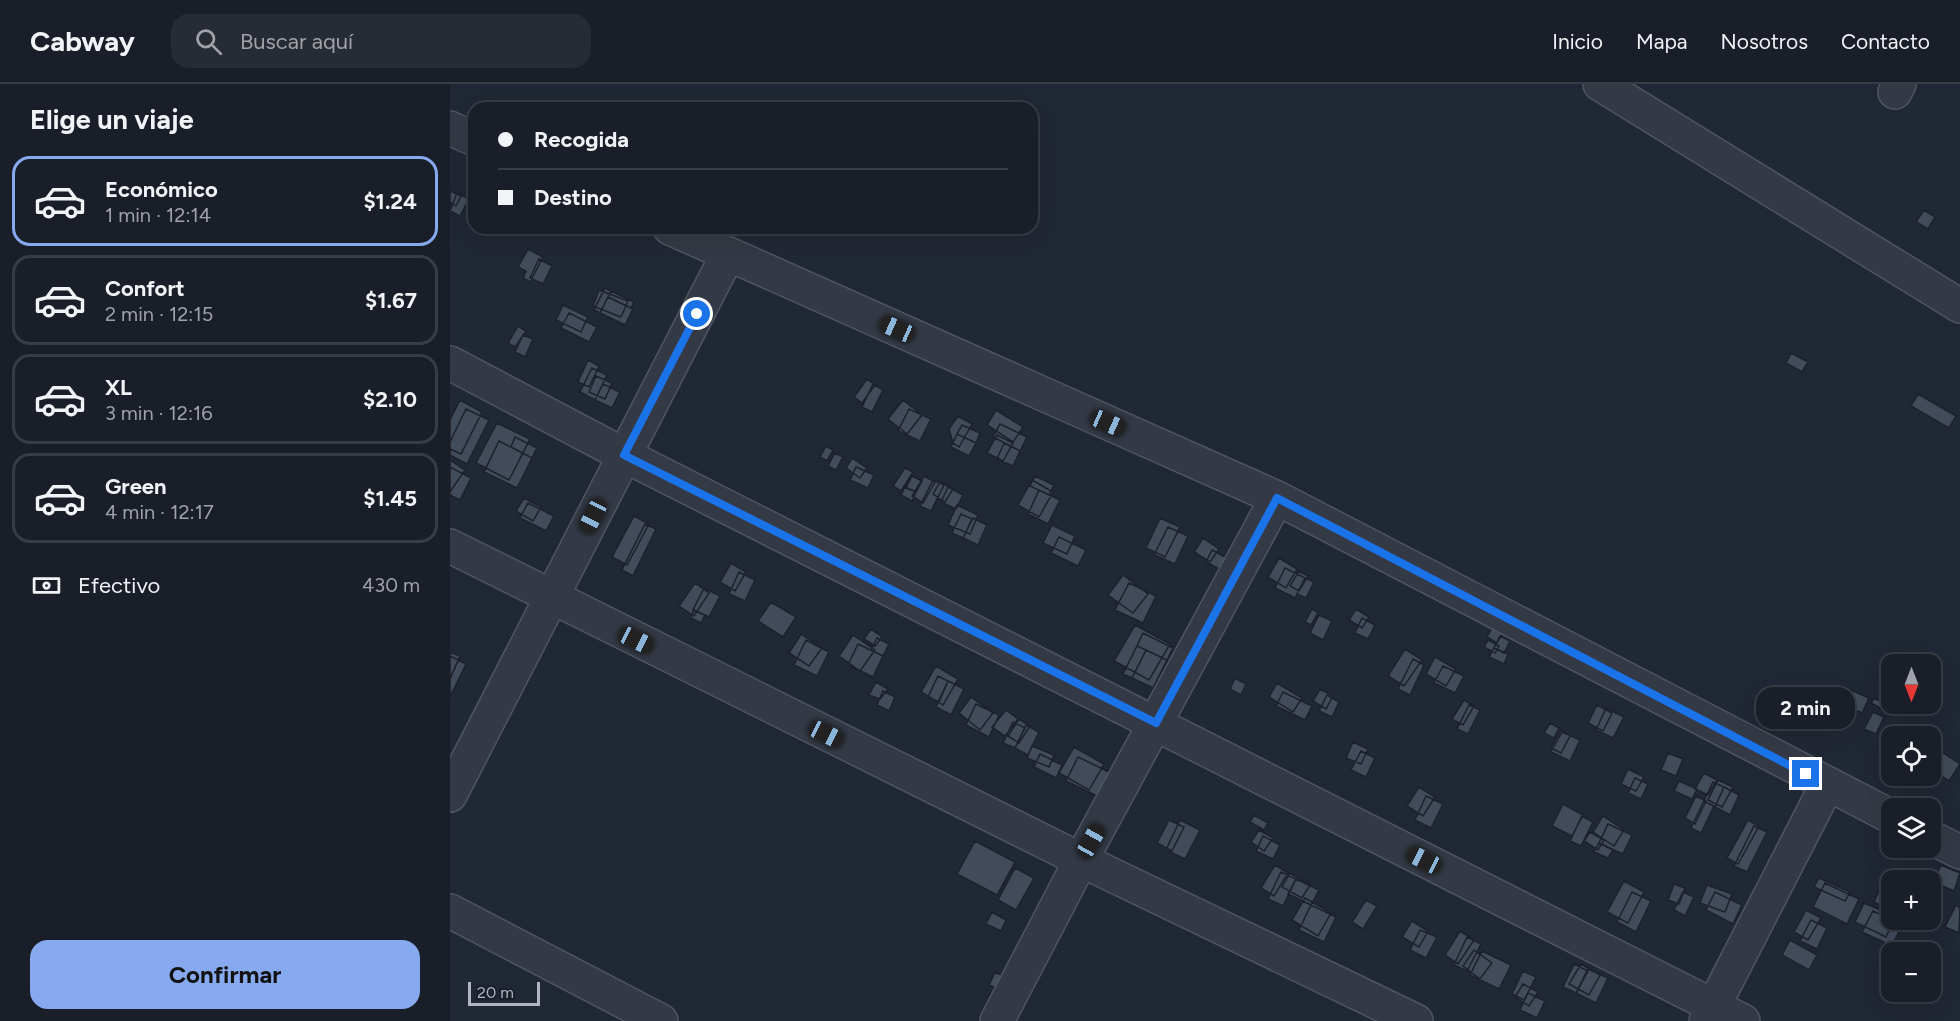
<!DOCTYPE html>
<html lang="es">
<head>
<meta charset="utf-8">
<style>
  body { margin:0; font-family:Figtree,sans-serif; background:#262b34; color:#f1f3f6; height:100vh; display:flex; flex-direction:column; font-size:22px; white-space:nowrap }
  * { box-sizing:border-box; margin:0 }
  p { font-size:20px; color:#9fa2a8 }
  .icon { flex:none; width:33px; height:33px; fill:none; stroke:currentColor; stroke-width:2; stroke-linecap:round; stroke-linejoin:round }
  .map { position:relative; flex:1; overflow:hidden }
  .side { display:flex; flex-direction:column; background:#191e28; width:450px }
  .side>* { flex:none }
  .top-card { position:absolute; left:18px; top:18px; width:570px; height:132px; border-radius:18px; box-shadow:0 6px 24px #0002,0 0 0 2px #373c45; display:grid; align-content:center; height:132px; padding:0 30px; background:#191e28 }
  .needle { width:39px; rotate:180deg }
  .controls { position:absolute; left:1431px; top:570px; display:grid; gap:12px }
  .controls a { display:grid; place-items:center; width:60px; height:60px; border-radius:12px; background:#191e28; box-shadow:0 6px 24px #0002,0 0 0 2px #373c45; font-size:30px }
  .scale { position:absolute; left:18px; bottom:15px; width:72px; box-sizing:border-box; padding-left:6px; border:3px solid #afb5c2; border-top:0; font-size:16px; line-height:21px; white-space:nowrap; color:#afb5c2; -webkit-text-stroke:4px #1a202a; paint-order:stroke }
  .end { position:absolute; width:27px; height:27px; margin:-14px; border:8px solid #1a73e8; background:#fff; box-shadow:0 0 0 3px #fff }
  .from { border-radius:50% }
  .bubble { position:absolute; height:42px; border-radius:18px; background:#191e28; box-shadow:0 6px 24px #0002,0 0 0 2px #373c45; font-size:20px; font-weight:700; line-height:42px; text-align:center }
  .car { position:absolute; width:18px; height:36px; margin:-18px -9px; border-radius:8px; box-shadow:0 0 4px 2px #0007; background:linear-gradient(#222 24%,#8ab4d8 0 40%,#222 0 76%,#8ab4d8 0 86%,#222 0) }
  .top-card b { display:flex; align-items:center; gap:21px; height:57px; font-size:22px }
  .top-card b+b { border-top:2px solid #373c45 }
  .top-card i { width:15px; height:15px; background:#f1f3f6 }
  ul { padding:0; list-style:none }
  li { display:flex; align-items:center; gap:18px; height:90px; margin:0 12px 9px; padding:0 18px; border:3px solid #373c45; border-radius:18px }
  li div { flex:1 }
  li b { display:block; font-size:22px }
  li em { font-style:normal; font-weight:700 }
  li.on { border-color:#87a9ef }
  li>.icon { width:54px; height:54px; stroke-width:1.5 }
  h2 { padding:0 30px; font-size:27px; line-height:72px }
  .pay { display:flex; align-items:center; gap:15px; height:66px; padding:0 30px; font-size:22px }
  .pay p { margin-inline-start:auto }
  .cta { display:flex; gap:12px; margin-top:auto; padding:12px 30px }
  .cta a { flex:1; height:69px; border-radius:18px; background:#87a9ef; color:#111; font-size:24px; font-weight:700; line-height:69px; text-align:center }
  header { display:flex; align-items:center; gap:36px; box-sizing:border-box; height:84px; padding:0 30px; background:#191e28; border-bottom:2px solid #373c45 }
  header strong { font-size:28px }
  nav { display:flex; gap:33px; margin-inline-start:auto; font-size:21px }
  .search { width:420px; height:54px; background:#262b34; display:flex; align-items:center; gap:15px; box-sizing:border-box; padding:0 21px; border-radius:18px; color:#9fa2a8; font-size:22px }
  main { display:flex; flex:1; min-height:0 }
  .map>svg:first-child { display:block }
  .building { fill:#424b59; stroke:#1c212c; stroke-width:1.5 }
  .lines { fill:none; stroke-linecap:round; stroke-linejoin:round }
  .minor-casing { stroke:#4f5560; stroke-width:36 }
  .minor { stroke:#343a45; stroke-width:33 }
  .route { stroke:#1a73e8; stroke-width:8 }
</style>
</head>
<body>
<header>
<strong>Cabway</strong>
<div class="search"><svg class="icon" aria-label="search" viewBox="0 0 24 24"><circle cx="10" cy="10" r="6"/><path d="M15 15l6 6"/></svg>Buscar aquí</div>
<nav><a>Inicio</a><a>Mapa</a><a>Nosotros</a><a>Contacto</a></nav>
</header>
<main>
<section class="side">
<h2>Elige un viaje</h2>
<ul>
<li class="on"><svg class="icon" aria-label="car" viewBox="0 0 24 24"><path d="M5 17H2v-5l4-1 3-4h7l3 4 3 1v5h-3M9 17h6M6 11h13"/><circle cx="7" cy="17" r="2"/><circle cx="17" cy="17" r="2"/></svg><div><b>Económico</b><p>1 min · 12:14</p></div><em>$1.24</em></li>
<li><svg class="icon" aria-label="car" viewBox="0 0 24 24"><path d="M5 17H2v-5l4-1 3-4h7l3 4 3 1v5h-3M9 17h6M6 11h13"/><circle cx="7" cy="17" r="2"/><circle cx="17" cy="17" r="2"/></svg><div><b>Confort</b><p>2 min · 12:15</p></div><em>$1.67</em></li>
<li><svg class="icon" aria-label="car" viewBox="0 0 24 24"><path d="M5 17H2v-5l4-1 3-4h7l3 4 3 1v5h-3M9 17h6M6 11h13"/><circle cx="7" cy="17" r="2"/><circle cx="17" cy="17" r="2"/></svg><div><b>XL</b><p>3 min · 12:16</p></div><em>$2.10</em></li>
<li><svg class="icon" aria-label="car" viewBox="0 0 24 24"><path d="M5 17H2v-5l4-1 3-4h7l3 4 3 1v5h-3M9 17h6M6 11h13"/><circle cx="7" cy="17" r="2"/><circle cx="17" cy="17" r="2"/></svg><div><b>Green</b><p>4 min · 12:17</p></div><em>$1.45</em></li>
</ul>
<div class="pay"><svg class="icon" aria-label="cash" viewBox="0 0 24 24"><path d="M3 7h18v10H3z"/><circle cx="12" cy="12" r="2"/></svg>Efectivo<p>430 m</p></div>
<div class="cta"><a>Confirmar</a></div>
</section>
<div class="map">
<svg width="1510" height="937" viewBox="0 0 1510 937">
  <rect width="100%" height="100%" fill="#212835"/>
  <path class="building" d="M0,107L11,112L6,122L0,118Z
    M7,109L19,115L10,132L0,127Z
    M1474,126L1485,133L1478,145L1466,138Z
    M78,165L93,173L80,198L73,194L76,187L68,183Z
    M89,175L102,182L93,200L80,194Z
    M155,204L161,207L150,229L144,226Z
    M149,206L178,217L171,233L143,222Z
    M161,207L184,218L181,224L158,213Z
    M158,213L183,225L175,241L150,229Z
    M113,221L138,233L131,248L106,236Z
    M119,229L147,243L139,258L111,244Z
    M68,242L76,247L65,263L58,259Z
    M73,251L83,255L75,273L65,268Z
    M1341,269L1358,278L1352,288L1336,279Z
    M138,276L149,282L139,303L128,298Z
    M142,284L157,291L145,316L130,308Z
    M146,292L162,299L155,315L139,308Z
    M417,295L425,301L412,319L404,313Z
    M153,300L170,308L162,324L145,316Z
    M423,300L433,306L422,328L412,323Z
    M1468,310L1506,332L1499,344L1461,322Z
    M10,316L32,328L11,370L0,365V336Z
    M453,316L472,331L457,350L438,335Z
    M16,325L39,336L17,380L0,371V358Z
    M459,325L481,335L470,357L448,347Z
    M546,326L573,343L563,358L537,341Z
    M508,332L522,340L509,363L503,359L499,345Z
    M47,339L80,355L59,396L26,379Z
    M550,340L577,353L570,367L543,353Z
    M512,341L530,349L526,359L507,350Z
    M507,350L526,359L519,372L501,363Z
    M547,351L563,359L553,377L537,369Z
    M65,353L87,364L82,374L61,363Z
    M49,357L82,374L67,404L34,388Z
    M554,359L570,367L563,382L547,375Z
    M376,362L383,366L377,377L370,373Z
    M385,369L393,373L386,386L378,382Z
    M402,374L417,384L410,394L396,384Z
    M0,376L15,386L0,408Z
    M0,383L21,394L10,416L0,411Z
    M406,383L424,391L418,404L400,396Z
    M455,384L463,388L451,407L443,402Z
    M462,392L472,397L466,408L456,404Z
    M474,392L485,398L473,419L462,412Z
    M585,392L604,401L599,411L580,402Z
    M483,396L494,401L481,427L470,422Z
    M582,396L603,408L589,433L568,421Z
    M490,398L503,405L495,418L483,410Z
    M455,403L466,408L462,417L451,411Z
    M498,403L513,411L506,425L491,418Z
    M589,406L610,416L598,440L578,430Z
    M74,414L91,423L83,437L66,427Z
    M78,419L104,432L96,447L70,434Z
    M507,421L528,431L520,450L498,441Z
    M511,430L522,435L513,454L502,449Z
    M184,432L199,440L177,481L162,473Z
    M523,434L537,441L528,461L513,454Z
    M710,434L730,443L715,473L696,464Z
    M195,440L206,445L183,492L172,486Z
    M602,441L625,452L617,470L593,459Z
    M718,443L738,452L725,480L704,471Z
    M609,453L636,466L628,482L601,469Z
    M753,454L769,465L760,478L744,468Z
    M762,466L777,474L771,486L756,478Z
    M829,474L847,485L836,504L818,493Z
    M281,479L296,488L285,507L270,498Z
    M835,484L855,494L845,514L825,504Z
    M849,487L858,492L849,507L840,502Z
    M289,488L305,496L295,517L279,510Z
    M673,491L698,510L683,529L658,511Z
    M855,494L864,498L856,514L847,510Z
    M245,499L259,509L244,532L229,522Z
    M679,499L706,512L693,539L665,526Z
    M254,504L270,512L259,533L243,526Z
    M321,518L346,533L333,553L308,537Z
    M862,525L868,529L861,541L855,538Z
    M906,525L919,533L912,544L899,536Z
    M244,526L255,531L251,539L241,534Z
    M869,531L882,537L873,556L860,549Z
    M912,534L925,541L918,555L905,549Z
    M1046,537L1056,543L1047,559L1037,553Z
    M685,541L720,560L699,596L664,577Z
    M421,545L432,553L425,562L414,555Z
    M693,549L723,564L717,576L687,562Z
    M351,550L372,564L359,582L339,569Z
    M403,551L425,566L410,587L389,572Z
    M1050,552L1060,557L1054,569L1044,564Z
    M427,554L439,560L433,572L421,566Z
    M356,556L379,568L367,592L344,581Z
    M1038,556L1049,562L1045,569L1034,563Z
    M408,560L433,572L423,593L398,581Z
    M687,562L696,566L682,594L673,590Z
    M1044,564L1058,570L1054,580L1039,573Z
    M955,565L972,576L954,602L938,592Z
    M696,566L717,576L703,604L682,594Z
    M0,568L10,572L0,595Z
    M0,572L16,580L0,613Z
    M985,573L1006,585L996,602L976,590Z
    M963,575L974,581L960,611L948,605Z
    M486,582L508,595L493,621L471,608Z
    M993,582L1014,592L1005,609L984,599Z
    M488,592L498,597L489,618L478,613Z
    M785,594L796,600L791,611L780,605Z
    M498,597L514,605L501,631L486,623Z
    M426,598L438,605L430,615L419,611Z
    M827,599L852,614L843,628L819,613Z
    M1394,603L1419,614L1412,629L1387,618Z
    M870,605L883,612L876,625L863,617Z
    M433,607L445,613L439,627L427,621Z
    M833,608L862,622L855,636L826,622Z
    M877,611L889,618L882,633L869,627Z
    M521,613L543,629L530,646L509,629Z
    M1424,614L1440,622L1437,628L1421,619Z
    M1014,616L1024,622L1013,641L1002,635Z
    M1363,618L1374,623L1369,635L1358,629Z
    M526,620L549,631L539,653L516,641Z
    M1019,621L1030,626L1018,650L1007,645Z
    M1147,621L1162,629L1153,647L1138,639Z
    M1156,624L1174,633L1163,654L1146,646Z
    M556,626L568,635L555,652L542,643Z
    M1423,628L1434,633L1426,650L1414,645Z
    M569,635L580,642L569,659L558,652Z
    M563,638L575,644L565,664L553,659Z
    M1100,639L1109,644L1104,654L1094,649Z
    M576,641L589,648L578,671L565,664Z
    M1469,641L1479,648L1476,652H1462Z
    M1111,646L1120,652L1111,669L1101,664Z
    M1112,648L1130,656L1120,677L1101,668Z
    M903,658L918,665L911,680L896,674Z
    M582,662L604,671L599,683L577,674Z
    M624,663L654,680L639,706L609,689Z
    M1489,666L1510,680L1499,697L1480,684V679Z
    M911,667L925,674L916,693L901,686Z
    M1218,669L1233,675L1226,692L1211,686Z
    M590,670L612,681L606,694L584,683Z
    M628,673L661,689L649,713L616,697Z
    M1178,685L1194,693L1186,707L1171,700Z
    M1254,689L1267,696L1258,711L1245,705Z
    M1185,694L1198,700L1191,715L1178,709Z
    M1268,696L1283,703L1272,723L1258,716Z
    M1229,697L1247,705L1242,715L1224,707Z
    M1263,698L1274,703L1265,723L1254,717Z
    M969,703L985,713L973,732L957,722Z
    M1274,703L1289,711L1280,731L1265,723Z
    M976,712L993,720L981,744L965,736Z
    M1246,712L1256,717L1245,740L1235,734Z
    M1254,717L1264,722L1251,749L1241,744Z
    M1113,720L1133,731L1122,752L1102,742Z
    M804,731L818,739L814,746L800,738Z
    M1132,732L1143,738L1131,762L1120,757Z
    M1153,732L1174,746L1164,762L1143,748Z
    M719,736L734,743L722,767L707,759Z
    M730,736L750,746L735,775L716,766Z
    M1298,736L1309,742L1288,780L1277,774Z
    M1158,740L1182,751L1173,770L1149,759Z
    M1304,742L1317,748L1297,788L1284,782Z
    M809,746L823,754L814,767L801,758Z
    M1140,748L1154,756L1148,766L1134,757Z
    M813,752L830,761L823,775L806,767Z
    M525,757L565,778L547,811L507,790Z
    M1149,759L1163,766L1158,774L1144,768Z
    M825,781L838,789L824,812L811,804Z
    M1491,781L1510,789L1504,807L1483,798Z
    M565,784L584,794L566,826L548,816Z
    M831,788L846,795L833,822L818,815Z
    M1437,788L1452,795L1442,796V817L1438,825L1424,818Z
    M840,789L860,801L852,814L832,803Z
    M1369,794L1400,808L1395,817L1364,803Z
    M846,795L869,806L861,821L838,810Z
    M1174,797L1194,808L1178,839L1157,828Z
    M1375,799L1409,815L1397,840L1363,823Z
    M1224,800L1235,804L1229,820L1218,816Z
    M1257,801L1282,810L1275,828L1250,819Z
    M1442,804V836L1444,837L1429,830Z
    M1182,808L1201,817L1186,848L1167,838Z
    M1233,808L1244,813L1235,832L1224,826Z
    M1265,808L1292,821L1283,840L1256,826Z
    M855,814L881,829L868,852L842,836Z
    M916,816L927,822L913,845L902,838Z
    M1414,819L1442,831V836H1444L1436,853L1405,838Z
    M861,821L886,833L874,858L849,846Z
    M1506,821L1510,824L1509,849L1495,843Z
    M1356,826L1371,834L1358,856L1344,848Z
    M1423,827L1452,841L1442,862L1412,848Z
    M542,828L556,836L551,847L536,840Z
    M1361,836L1377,844L1367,865L1350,857Z
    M962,837L978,847L969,863L952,853Z
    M970,846L987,853L976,874L960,866Z
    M1010,847L1024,856L1008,880L995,871Z
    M1017,853L1031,860L1017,887L1004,881Z
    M1340,856L1367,871L1359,886L1332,871Z
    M1024,866L1042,879L1030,895L1013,882Z
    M1032,867L1061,881L1049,905L1020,891Z
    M1124,880L1138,887L1126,909L1113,903Z
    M1131,880L1150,891L1139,911L1119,900Z
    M1138,885L1158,894L1146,919L1126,909Z
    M1073,887L1086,893L1074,916L1062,910Z
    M545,888L560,895L554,908L539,901Z
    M1073,900L1088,908L1079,922L1065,913Z
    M1078,909L1095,917L1087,934L1070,926Z"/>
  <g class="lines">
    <g class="minor-casing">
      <path id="minor" d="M1150,0L1510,222
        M1445,8L1449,0
        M0,44L24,55
        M220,144L827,414L1442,733
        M0,279L174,371L1293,937
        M0,462L631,776L966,937
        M0,711L278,170
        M1480,753L1510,768
        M0,827L211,937
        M547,937L631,776L827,414
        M1256,937L1377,701"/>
    </g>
    <use href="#minor" class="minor"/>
  </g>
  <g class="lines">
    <path class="route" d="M247,230L174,371L706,639L827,414L1356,690"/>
  </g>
</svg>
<div class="controls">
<a><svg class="needle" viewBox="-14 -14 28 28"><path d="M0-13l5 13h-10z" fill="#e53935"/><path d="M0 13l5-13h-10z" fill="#9fa2a8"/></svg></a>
<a><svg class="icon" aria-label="locate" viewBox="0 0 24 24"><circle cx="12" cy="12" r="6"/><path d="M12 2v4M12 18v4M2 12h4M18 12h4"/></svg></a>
<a><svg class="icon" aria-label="layers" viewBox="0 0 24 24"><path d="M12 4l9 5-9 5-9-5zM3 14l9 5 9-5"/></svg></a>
<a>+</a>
<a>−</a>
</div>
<div class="scale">20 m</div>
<i class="end from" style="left:247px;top:230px"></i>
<i class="end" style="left:1356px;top:690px"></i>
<div class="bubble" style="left:1306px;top:603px;width:99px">2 min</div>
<i class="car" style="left:447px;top:245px;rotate:294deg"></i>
<i class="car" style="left:658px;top:339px;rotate:114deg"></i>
<i class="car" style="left:143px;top:432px;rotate:207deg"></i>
<i class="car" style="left:186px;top:556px;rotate:116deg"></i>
<i class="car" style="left:376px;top:650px;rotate:116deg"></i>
<i class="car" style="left:641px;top:757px;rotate:29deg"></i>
<i class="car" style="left:974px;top:776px;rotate:297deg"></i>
<div class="top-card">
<b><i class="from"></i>Recogida</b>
<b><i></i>Destino</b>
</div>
</div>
</main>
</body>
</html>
